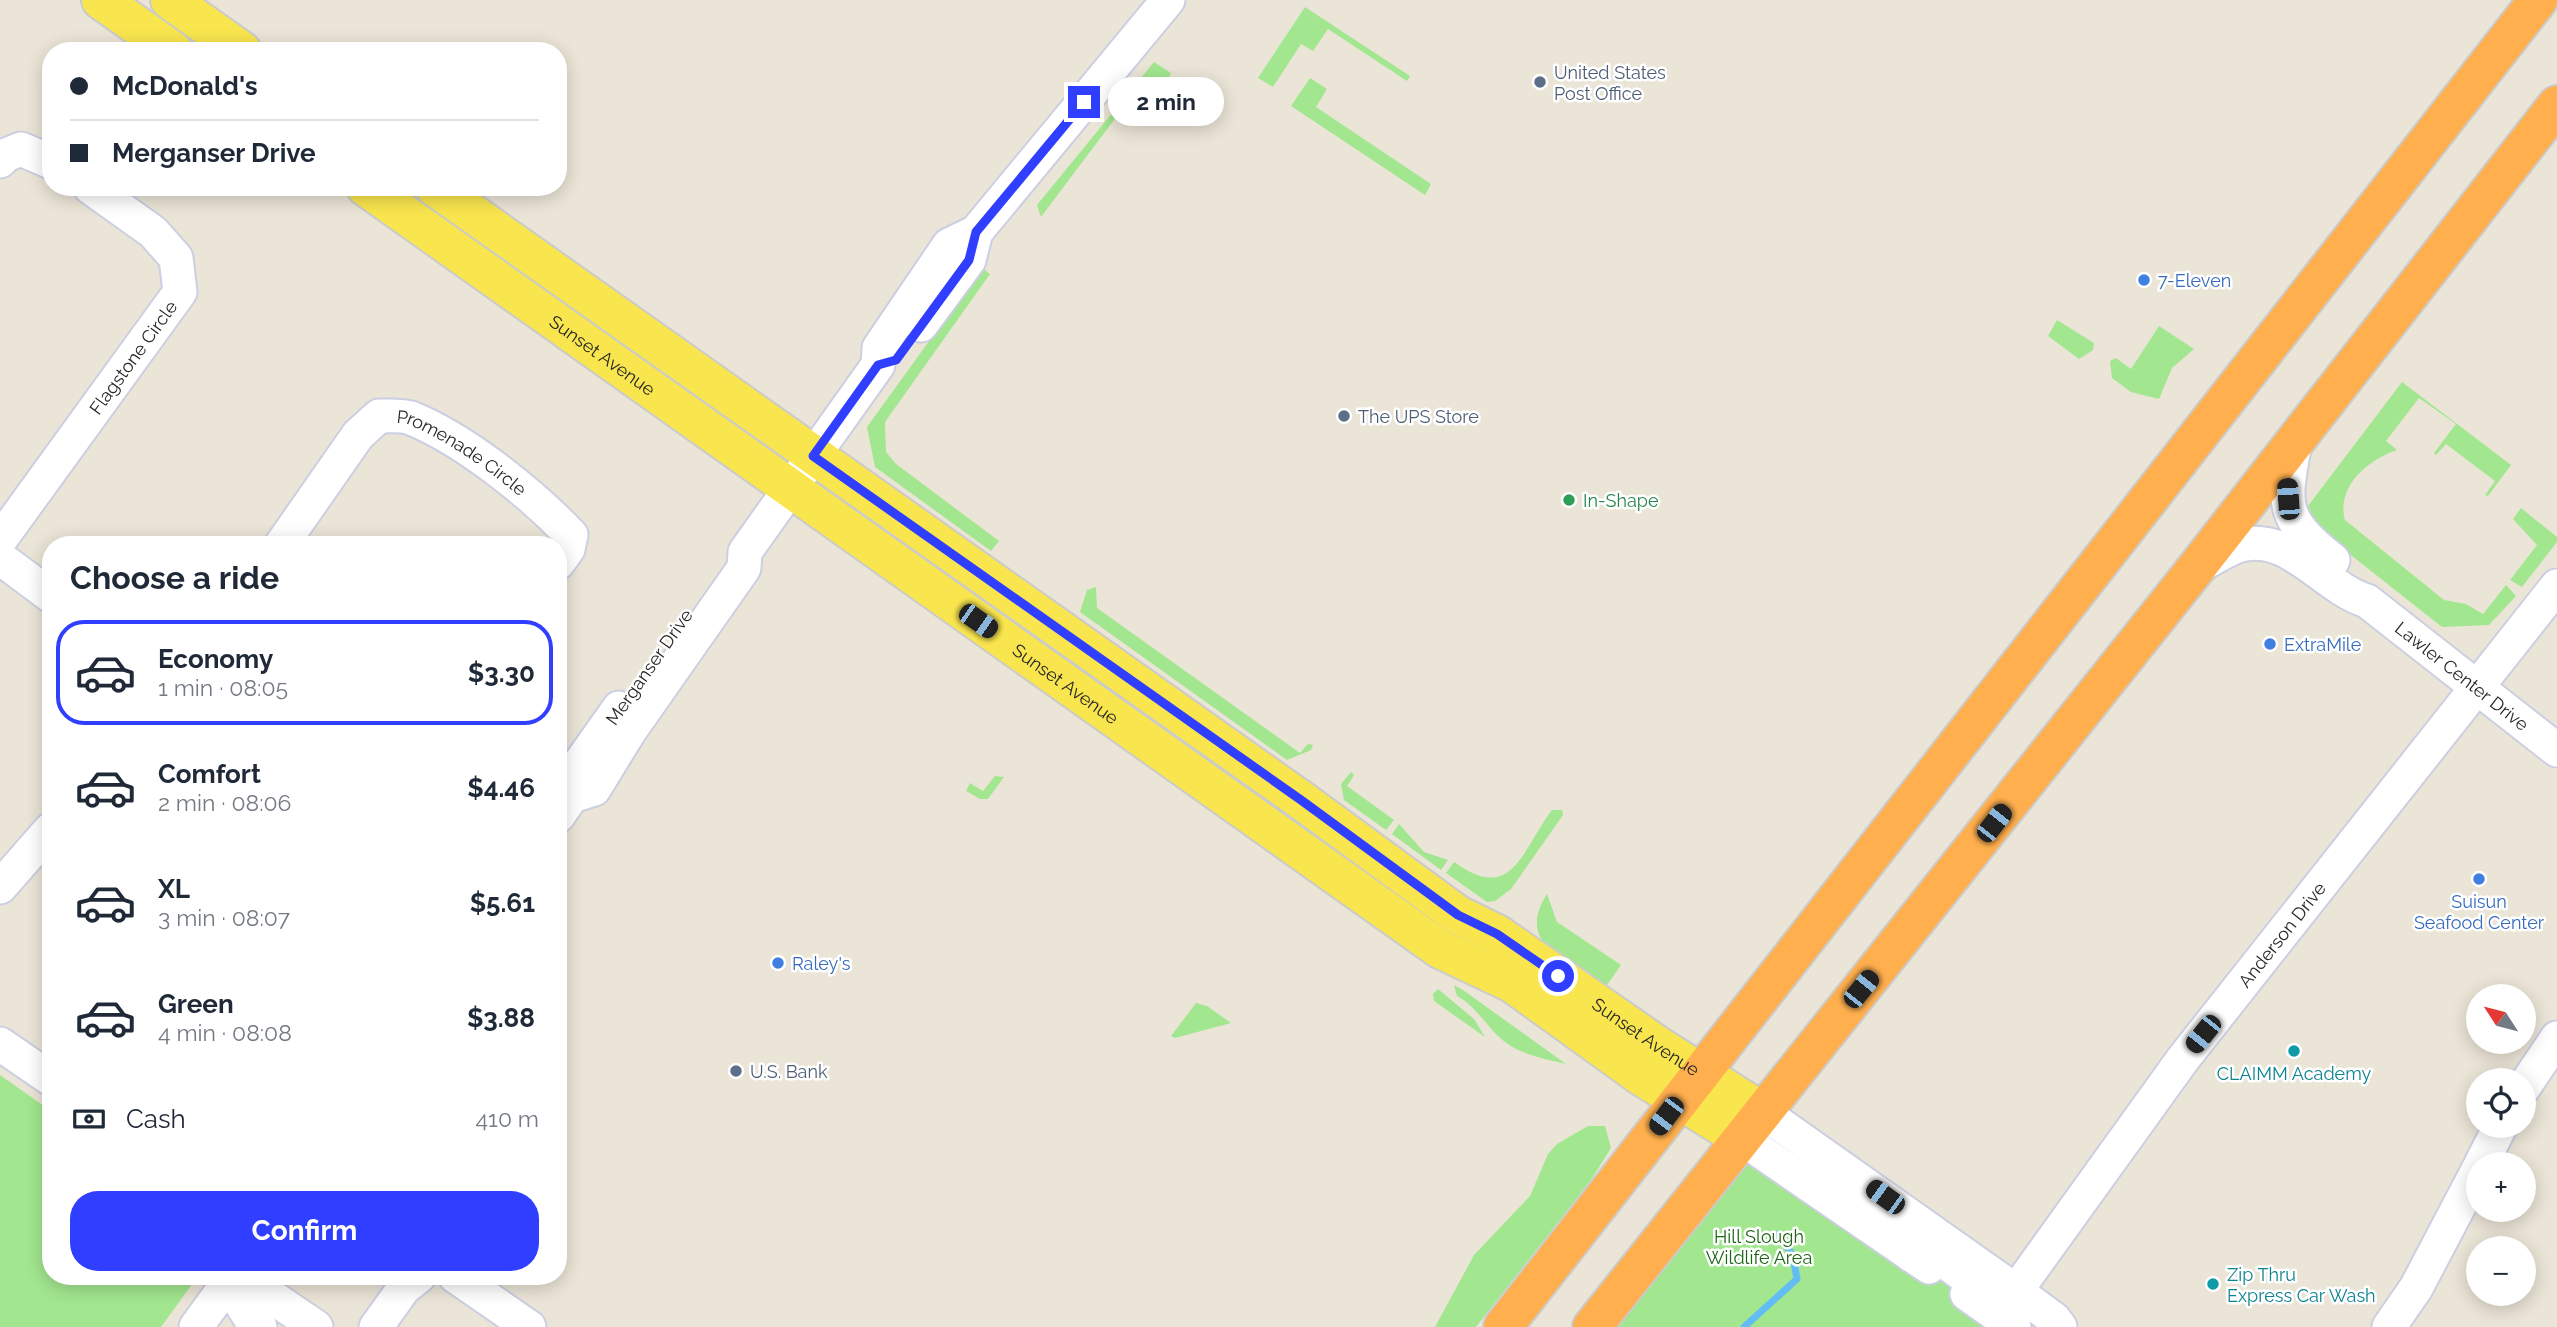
<!DOCTYPE html>
<html lang="en">
<head>
<meta charset="utf-8">
<style>
  body { margin:0; font-family:Raleway,sans-serif; background:#f2f2f3; color:#1f2937; height:100vh; display:flex; flex-direction:column; font-size:26px; white-space:nowrap }
  * { box-sizing:border-box; margin:0 }
  p { font-size:23px; color:#747a83 }
  .icon { flex:none; width:38px; height:38px; fill:none; stroke:currentColor; stroke-width:2; stroke-linecap:round; stroke-linejoin:round }
  .map { position:relative; flex:1; overflow:hidden }
  .drawer { position:absolute; left:42px; top:536px; width:525px; height:749px; display:flex; flex-direction:column; background:#fff; border-radius:28px; box-shadow:0 4px 18px #0003 }
  .drawer>* { flex:none }
  .top-card { position:absolute; left:42px; top:42px; width:525px; height:154px; border-radius:28px; box-shadow:0 4px 18px #0003; display:grid; align-content:center; height:154px; padding:0 28px; background:#fff }
  .needle { width:46px; rotate:306deg }
  .controls { position:absolute; left:2466px; top:984px; display:grid; gap:14px }
  .controls a { display:grid; place-items:center; width:70px; height:70px; border-radius:50%; background:#fff; box-shadow:0 4px 18px #0003; font-size:35px }
  .end { position:absolute; width:32px; height:32px; margin:-16px; border:9px solid #303eff; background:#fff; box-shadow:0 0 0 4px #fff }
  .from { border-radius:50% }
  .bubble { position:absolute; height:49px; border-radius:24px; background:#fff; box-shadow:0 4px 18px #0003; font-size:23px; font-weight:700; line-height:49px; text-align:center }
  .car { position:absolute; width:21px; height:42px; margin:-21px -10px; border-radius:9px; box-shadow:0 0 5px 2px #0007; background:linear-gradient(#222 24%,#8ab4d8 0 40%,#222 0 76%,#8ab4d8 0 86%,#222 0) }
  .top-card b { display:flex; align-items:center; gap:24px; height:66px; font-size:26px }
  .top-card b+b { border-top:2px solid #e0e1e3 }
  .top-card i { width:18px; height:18px; background:#1f2937 }
  ul { padding:0; list-style:none }
  li { display:flex; align-items:center; gap:21px; height:105px; margin:0 14px 10px; padding:0 14px; border:4px solid transparent; border-radius:28px }
  li div { flex:1 }
  li b { display:block; font-size:26px }
  li em { font-style:normal; font-weight:700 }
  li.current { border-color:#303eff }
  li>.icon { width:63px; height:63px; stroke-width:1.5 }
  h2 { padding:0 28px; font-size:32px; line-height:84px }
  .pay { display:flex; align-items:center; gap:18px; height:77px; padding:0 28px; font-size:26px }
  .pay p { margin-inline-start:auto }
  .cta { display:flex; gap:14px; margin-top:auto; padding:14px 28px }
  .cta a { flex:1; height:80px; border-radius:28px; background:#303eff; color:#fff; font-size:28px; font-weight:700; line-height:80px; text-align:center }
  .map>svg:first-child { display:block }
  .green { fill:#a2e68f }
  .lines { fill:none; stroke-linecap:round; stroke-linejoin:round }
  .stream { stroke:#62bdf5; stroke-width:7 }
  .minor-casing { stroke:#cccee2; stroke-width:37 }
  .major-casing { stroke:#cbcbcb; stroke-width:42 }
  .highway-casing { stroke:#cbcbcb; stroke-width:42 }
  .minor { stroke:#fff; stroke-width:33 }
  .major { stroke:#f9e54e; stroke-width:38 }
  .highway { stroke:#ffaf4e; stroke-width:38 }
  .route { stroke:#303eff; stroke-width:9 }
  .service-dot { fill:#5c6f8a; stroke:#fff; stroke-width:2.5 }
  .shop-dot { fill:#3f7fe0; stroke:#fff; stroke-width:2.5 }
  .leisure-dot { fill:#2e9e5b; stroke:#fff; stroke-width:2.5 }
  .culture-dot { fill:#0f9aa8; stroke:#fff; stroke-width:2.5 }
  .labels { text-anchor:middle; dominant-baseline:central; stroke-width:5; stroke-linejoin:round; paint-order:stroke }
  .service-label { font-size:18px; fill:#4e5e75; stroke:#fff; text-anchor:start }
  .shop-label { font-size:18px; fill:#366cbe; stroke:#fff; text-anchor:start }
  .street-label { font-size:18px; fill:#272727; stroke:#fff }
  .leisure-label { font-size:18px; fill:#27864d; stroke:#fff; text-anchor:start }
  .culture-label { font-size:18px; fill:#0d838f; stroke:#fff }
  .park-label { font-size:18px; fill:#1c6615; stroke:#fff }
</style>
</head>
<body>
<div class="map">
<svg width="2557" height="1327" viewBox="0 0 2557 1327">
  <rect width="100%" height="100%" fill="#ebe5d7"/>
  <path class="green" d="M1305,7L1410,76L1407,81L1328,29L1313,51L1301,44L1273,87L1258,78Z
    M1154,62L1171,73L1169,77L1135,122L1120,112L1041,217L1037,205Z
    M1310,78L1327,89L1316,107L1431,184L1425,195L1291,106Z
    M982,268L990,274L885,422L886,452L896,464L999,541L991,551L875,467L867,427Z
    M2057,320L2094,343L2093,350L2079,359L2048,336Z
    M2159,326L2194,349L2172,368L2159,399L2131,392L2112,378L2110,361L2116,358L2131,369Z
    M2402,382L2511,465L2488,496L2485,495L2495,481L2446,444L2436,455L2434,453L2456,424L2419,398L2386,441L2397,450C2367,460 2336,487 2345,520L2444,600L2466,604L2483,614L2506,585L2516,596L2489,625L2442,627L2328,537L2317,525L2308,506Z
    M2521,508L2557,537V542L2522,587L2510,580L2537,545L2513,519Z
    M1096,587L1097,608L1300,753L1308,744L1313,745L1311,750L1287,760L1080,612L1087,590Z
    M1351,772L1354,775L1347,786L1394,820L1386,830L1344,800L1341,784Z
    M995,776L1004,777L988,799H980L966,791L970,783L983,791Z
    M1552,810H1562L1563,815L1511,889L1495,901L1487,902L1446,873L1454,862C1513,905 1522,849 1552,810Z
    M1399,824L1424,852L1448,860L1441,870L1392,834Z
    M1547,894L1557,922L1621,965L1607,985L1542,940C1532,925 1538,908 1547,894Z
    M1454,985L1463,990L1566,1064C1541,1058 1515,1054 1496,1034C1483,1021 1474,1005 1457,996Z
    M1438,989L1474,1019L1485,1037L1434,1001L1433,994Z
    M1196,1003L1207,1006L1231,1023L1175,1038L1171,1036Z
    M0,1075L51,1111V1276H198L161,1327H0Z
    M1588,1126H1605L1611,1148L1591,1180L1476,1327H1435L1474,1255L1530,1196L1548,1154L1557,1144Z
    M1741,1138L2014,1327H1592Z"/>
  <g class="lines">
    <path class="stream" d="M1744,1327L1797,1279L1793,1256L1779,1234"/>
    <g class="minor-casing">
      <g id="minor">
        <path d="M0,161L6,155L21,149L51,162"/>
        <path d="M921,325L969,260L976,232"/>
        <path d="M2296,438C2284,503 2278,517 2333,560"/>
        <path id="s1" d="M0,540L180,292L176,258L153,232L90,187"/>
        <path id="s2" d="M282,544L358,435L379,416C389,416 402,415 411,418C465,440 531,493 571,535L568,549L558,563"/>
        <path d="M0,558L51,596"/>
        <path id="s3" d="M2199,566C2211,560 2224,551 2237,546C2289,530 2322,587 2367,601L2557,750"/>
        <path d="M572,796L594,789L629,732L744,568L745,552L878,365L879,348L949,245L976,232L1168,0"/>
        <path d="M558,816L572,796L573,773L619,708"/>
        <path d="M0,887L51,829"/>
        <path d="M0,1044L51,1079"/>
        <path d="M2524,1087L2557,1038"/>
        <path d="M1761,1111L2016,1291L2054,1319L2060,1327"/>
        <path d="M1741,1138L1929,1267"/>
        <path d="M2481,1164L2501,1125"/>
        <path id="s4" d="M1911,1255H1936L1994,1298L2016,1291L2183,1059L2557,586"/>
        <path d="M455,1276L529,1327"/>
        <path d="M228,1283L269,1295L316,1327"/>
        <path d="M228,1283L252,1321L260,1327"/>
        <path d="M1967,1294L2014,1327"/>
        <path d="M196,1327L233,1276"/>
        <path d="M376,1327L404,1288L419,1276"/>
        <path d="M2389,1327L2416,1288L2478,1170"/>
      </g>
    </g>
    <g class="major-casing">
      <g id="major">
        <path d="M101,0L173,51"/>
        <path d="M170,0L242,51"/>
        <path id="s5" d="M366,187L1440,949L1512,983L1641,1076L1741,1138"/>
        <path id="s6" d="M435,187L1301,800L1458,915L1497,934L1660,1047L1761,1111"/>
      </g>
    </g>
    <g class="highway-casing">
      <path id="highway" d="M1503,1327L2538,0
        M1592,1327L2197,567L2557,105"/>
    </g>
    <use href="#minor" class="minor"/>
    <use href="#major" class="major"/>
    <use href="#highway" class="highway"/>
  </g>
  <g class="lines">
    <path class="route" d="M1084,102L976,232L969,260L896,360L878,365L813,456L1301,800L1458,915L1497,934L1558,976"/>
  </g>
  <g class="service-dot">
    <circle cx="1540" cy="82" r="7"/>
    <circle cx="1344" cy="416" r="7"/>
    <circle cx="736" cy="1071" r="7"/>
  </g>
  <g class="shop-dot">
    <circle cx="2144" cy="280" r="7"/>
    <circle cx="2270" cy="644" r="7"/>
    <circle cx="2479" cy="879" r="7"/>
    <circle cx="778" cy="963" r="7"/>
  </g>
  <circle class="leisure-dot" cx="1569" cy="500" r="7"/>
  <g class="culture-dot">
    <circle cx="2294" cy="1051" r="7"/>
    <circle cx="2213" cy="1284" r="7"/>
  </g>
  <g class="labels">
    <g class="service-label">
      <text x="1554" y="72">United States<tspan x="1554" dy="21">Post Office</tspan></text>
      <text x="1358" y="416">The UPS Store</text>
      <text x="750" y="1071">U.S. Bank</text>
    </g>
    <g class="shop-label">
      <text x="2158" y="280">7-Eleven</text>
      <text x="2284" y="644">ExtraMile</text>
      <text x="2479" y="901" text-anchor="middle">Suisun<tspan x="2479" dy="21">Seafood Center</tspan></text>
      <text x="792" y="963">Raley's</text>
    </g>
    <g class="street-label">
      <text stroke="none"><textPath href="#s5" startOffset="290">Sunset Avenue</textPath></text>
      <text stroke="none"><textPath href="#s1" startOffset="226">Flagstone Circle</textPath></text>
      <text stroke="none"><textPath href="#s2" startOffset="254">Promenade Circle</textPath></text>
      <text transform="translate(649 667) rotate(-55)">Merganser Drive</text>
      <text stroke="none"><textPath href="#s3" startOffset="310">Lawler Center Drive</textPath></text>
      <text stroke="none"><textPath href="#s5" startOffset="858">Sunset Avenue</textPath></text>
      <text stroke="none"><textPath href="#s4" startOffset="565">Anderson Drive</textPath></text>
      <text stroke="none"><textPath href="#s6" startOffset="1480">Sunset Avenue</textPath></text>
    </g>
    <g class="leisure-label">
      <text x="1583" y="500">In-Shape</text>
    </g>
    <g class="culture-label">
      <text x="2294" y="1073">CLAIMM Academy</text>
      <text x="2227" y="1274" text-anchor="start">Zip Thru<tspan x="2227" dy="21">Express Car Wash</tspan></text>
    </g>
    <g class="park-label">
      <text x="1759" y="1236">Hill Slough<tspan x="1759" dy="21">Wildlife Area</tspan></text>
    </g>
  </g>
</svg>
<div class="controls">
<a><svg class="needle" viewBox="-14 -14 28 28"><path d="M0-13l5 13h-10z" fill="#e53935"/><path d="M0 13l5-13h-10z" fill="#747a83"/></svg></a>
<a><svg class="icon" aria-label="locate" viewBox="0 0 24 24"><circle cx="12" cy="12" r="6"/><path d="M12 2v4M12 18v4M2 12h4M18 12h4"/></svg></a>
<a>+</a>
<a>−</a>
</div>
<i class="end from" style="left:1558px;top:976px"></i>
<i class="end" style="left:1084px;top:102px"></i>
<div class="bubble" style="left:1108px;top:77px;width:116px">2 min</div>
<i class="car" style="left:2288px;top:499px;rotate:356deg"></i>
<i class="car" style="left:978px;top:621px;rotate:125deg"></i>
<i class="car" style="left:1994px;top:823px;rotate:38deg"></i>
<i class="car" style="left:1861px;top:989px;rotate:39deg"></i>
<i class="car" style="left:2203px;top:1034px;rotate:219deg"></i>
<i class="car" style="left:1666px;top:1116px;rotate:217deg"></i>
<i class="car" style="left:1885px;top:1197px;rotate:306deg"></i>
<div class="top-card">
<b><i class="from"></i>McDonald's</b>
<b><i></i>Merganser Drive</b>
</div>
<section class="drawer">
<h2>Choose a ride</h2>
<ul>
<li class="current"><svg class="icon" aria-label="car" viewBox="0 0 24 24"><path d="M5 17H2v-5l4-1 3-4h7l3 4 3 1v5h-3M9 17h6M6 11h13"/><circle cx="7" cy="17" r="2"/><circle cx="17" cy="17" r="2"/></svg><div><b>Economy</b><p>1 min · 08:05</p></div><em>$3.30</em></li>
<li><svg class="icon" aria-label="car" viewBox="0 0 24 24"><path d="M5 17H2v-5l4-1 3-4h7l3 4 3 1v5h-3M9 17h6M6 11h13"/><circle cx="7" cy="17" r="2"/><circle cx="17" cy="17" r="2"/></svg><div><b>Comfort</b><p>2 min · 08:06</p></div><em>$4.46</em></li>
<li><svg class="icon" aria-label="car" viewBox="0 0 24 24"><path d="M5 17H2v-5l4-1 3-4h7l3 4 3 1v5h-3M9 17h6M6 11h13"/><circle cx="7" cy="17" r="2"/><circle cx="17" cy="17" r="2"/></svg><div><b>XL</b><p>3 min · 08:07</p></div><em>$5.61</em></li>
<li><svg class="icon" aria-label="car" viewBox="0 0 24 24"><path d="M5 17H2v-5l4-1 3-4h7l3 4 3 1v5h-3M9 17h6M6 11h13"/><circle cx="7" cy="17" r="2"/><circle cx="17" cy="17" r="2"/></svg><div><b>Green</b><p>4 min · 08:08</p></div><em>$3.88</em></li>
</ul>
<div class="pay"><svg class="icon" aria-label="cash" viewBox="0 0 24 24"><path d="M3 7h18v10H3z"/><circle cx="12" cy="12" r="2"/></svg>Cash<p>410 m</p></div>
<div class="cta"><a>Confirm</a></div>
</section>
</div>
</body>
</html>
